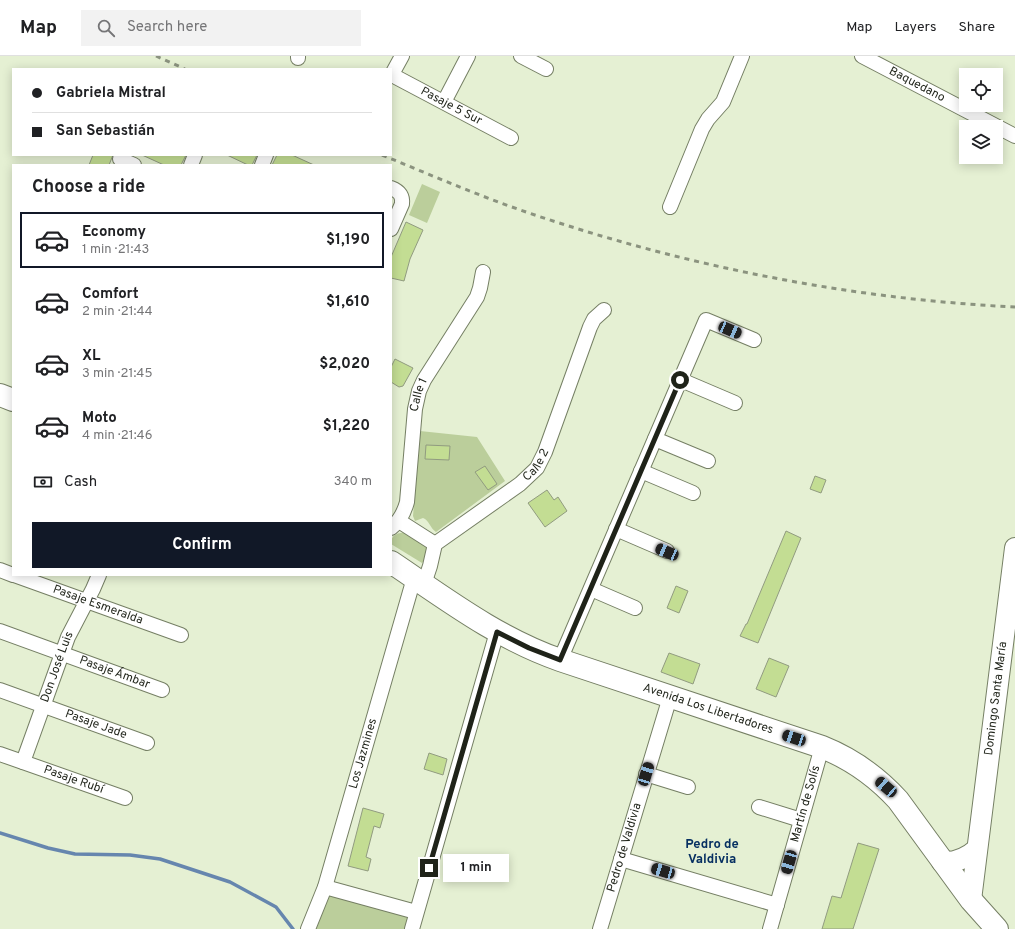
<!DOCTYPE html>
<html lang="en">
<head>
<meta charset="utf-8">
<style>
  body { margin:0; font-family:Overpass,sans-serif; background:#f2f2f2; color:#202124; height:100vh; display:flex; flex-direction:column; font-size:15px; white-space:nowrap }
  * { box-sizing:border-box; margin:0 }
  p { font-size:13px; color:#757577 }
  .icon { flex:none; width:22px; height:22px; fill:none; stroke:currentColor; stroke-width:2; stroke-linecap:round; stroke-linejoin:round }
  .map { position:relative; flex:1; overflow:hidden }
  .drawer { position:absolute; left:12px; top:108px; width:380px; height:412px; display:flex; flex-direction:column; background:#fff; border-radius:0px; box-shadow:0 2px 10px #0003 }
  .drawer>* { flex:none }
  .hud { position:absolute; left:12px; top:12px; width:380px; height:88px; border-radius:0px; box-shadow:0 2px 10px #0003; display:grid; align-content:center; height:88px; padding:0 20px; background:#fff }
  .tools { position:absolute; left:959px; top:12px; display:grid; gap:8px }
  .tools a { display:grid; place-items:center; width:44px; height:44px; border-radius:0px; background:#fff; box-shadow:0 2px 10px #0003; font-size:20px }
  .end { position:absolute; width:18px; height:18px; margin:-9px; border:5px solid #1f2319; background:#fff; box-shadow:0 0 0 2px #fff }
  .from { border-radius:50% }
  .bubble { position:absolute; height:28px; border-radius:0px; background:#fff; box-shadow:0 2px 10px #0003; font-size:13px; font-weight:700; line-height:28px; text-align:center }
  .car { position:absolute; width:12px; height:24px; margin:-12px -6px; border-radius:5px; box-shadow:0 0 3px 1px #0007; background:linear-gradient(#222 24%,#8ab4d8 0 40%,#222 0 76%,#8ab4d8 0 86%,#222 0) }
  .hud b { display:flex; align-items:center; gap:14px; height:38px; font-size:15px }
  .hud b+b { border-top:1px solid #e0e0e0 }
  .hud i { width:10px; height:10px; background:#202124 }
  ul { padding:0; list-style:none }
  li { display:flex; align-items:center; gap:12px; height:56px; margin:0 8px 6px; padding:0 12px; border:2px solid transparent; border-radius:0px }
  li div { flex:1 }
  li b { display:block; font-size:15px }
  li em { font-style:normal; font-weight:700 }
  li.on { border-color:#111827 }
  li>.icon { width:36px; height:36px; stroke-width:1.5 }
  h2 { padding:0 20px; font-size:18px; line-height:48px }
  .pay { display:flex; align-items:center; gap:10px; height:44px; padding:0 20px; font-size:15px }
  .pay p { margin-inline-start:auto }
  .button { display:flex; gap:8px; margin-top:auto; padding:8px 20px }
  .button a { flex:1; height:46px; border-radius:0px; background:#111827; color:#fff; font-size:16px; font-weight:700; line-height:46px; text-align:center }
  header { display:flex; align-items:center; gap:24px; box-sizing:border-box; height:56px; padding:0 20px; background:#fff; border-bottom:1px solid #e0e0e0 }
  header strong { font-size:19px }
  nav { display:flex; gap:22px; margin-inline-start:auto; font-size:14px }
  .search { width:280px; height:36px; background:#f2f2f2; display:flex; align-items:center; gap:10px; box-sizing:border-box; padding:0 14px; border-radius:0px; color:#757577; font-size:15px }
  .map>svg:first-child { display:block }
  .green { fill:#bbce9b }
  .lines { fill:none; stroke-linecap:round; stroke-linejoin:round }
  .stream { stroke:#6686ae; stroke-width:3.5 }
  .building { fill:#c3dd93; stroke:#919b80 }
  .street-casing { stroke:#757f64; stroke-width:16 }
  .secondary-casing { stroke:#757f64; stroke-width:22 }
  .primary-casing { stroke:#757f64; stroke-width:24 }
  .street { stroke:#fff; stroke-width:14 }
  .secondary { stroke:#fff; stroke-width:20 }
  .primary { stroke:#fff; stroke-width:22 }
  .rail { stroke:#8b937f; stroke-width:3; stroke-dasharray:5 5; stroke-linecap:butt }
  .route { stroke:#1f2319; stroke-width:5 }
  .labels { text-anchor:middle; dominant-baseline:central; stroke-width:4; stroke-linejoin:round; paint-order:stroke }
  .street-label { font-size:12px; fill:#1f2319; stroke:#e5f0d3 }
  .neighbourhood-label { font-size:13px; font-weight:bold; fill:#062f61; stroke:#e5f0d3 }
</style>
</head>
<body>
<header>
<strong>Map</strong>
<div class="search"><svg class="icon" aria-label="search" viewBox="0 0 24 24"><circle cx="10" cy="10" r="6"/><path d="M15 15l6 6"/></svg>Search here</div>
<nav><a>Map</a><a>Layers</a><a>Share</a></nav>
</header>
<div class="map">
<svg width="1015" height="873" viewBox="0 0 1015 873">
  <rect width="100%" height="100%" fill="#e5f0d3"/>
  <path class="green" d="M422,128L440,136L427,167L409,159Z
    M420,375L477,381L505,425L436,476C430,472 429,464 423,462L415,465L413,460Z
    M407,476C420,485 436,490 422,507L391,488C391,478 398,477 407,476Z
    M332,837L406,859L408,865L406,873H314L326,840Z"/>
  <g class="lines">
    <path class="stream" d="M0,777L48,792L75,798L130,799L160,803L230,826L276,851L293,873"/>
  </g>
  <path class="building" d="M93,99H113L109,109H89Z
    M142,99H186L181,109H164Z
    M227,99H257L252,109H248Z
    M277,99H292L314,109H272Z
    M406,166L423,174L410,203L404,225L391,222V201Z
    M395,303L413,312L403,330L399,331L391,326V311Z
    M426,389L450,390L449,404L425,403Z
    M485,410L497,428L488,434L475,416Z
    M815,420L826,424L821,437L810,433Z
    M547,434L554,444L558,441L567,455L545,471L528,447Z
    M786,475L801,482L758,587L740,580L746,568H747Z
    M676,530L688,535L679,557L667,552Z
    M669,597L700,608L693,628L661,616Z
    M769,602L789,610L776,641L756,633Z
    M429,697L447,703L443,719L424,713Z
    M363,752L384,758L380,772L374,770L366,801L371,803L368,815L348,810Z
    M858,787L879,793L853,873H822L832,840L841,842Z"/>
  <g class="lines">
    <g class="street-casing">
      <g id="street">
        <path d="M521,0L546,13"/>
        <path id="s1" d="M862,0L1015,80"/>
        <path d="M298,2V0"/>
        <path id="s2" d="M392,19L511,82"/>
        <path d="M391,20L402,0"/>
        <path d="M444,46L468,0"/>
        <path d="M120,103L134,109"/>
        <path d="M191,109L195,99"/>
        <path d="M262,109L266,99"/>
        <path d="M391,132C399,135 403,139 402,148L391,173"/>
        <path d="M670,151L702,73L708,63L723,46L742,0"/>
        <path d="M681,324L735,347"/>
        <path d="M655,383L708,405"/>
        <path d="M641,415L693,437"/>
        <path d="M399,465L435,488"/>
        <path id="s3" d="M391,472C400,465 404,457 407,446L415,353L419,335L424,324L477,241L480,232L483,216"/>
        <path d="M616,473L667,495"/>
        <path d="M0,514L13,519"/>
        <path id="s4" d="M14,519L181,579"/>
        <path id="s5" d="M424,528L430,510L435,488L520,428L537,412L545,396L590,271L594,263L604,254"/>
        <path d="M591,533L635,552"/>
        <path id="s6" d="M0,575L162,634"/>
        <path d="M560,604L706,264L754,284"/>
        <path id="s7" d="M0,634L147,687"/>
        <path id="s8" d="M0,698L125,742"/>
        <path id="s9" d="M23,706L68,581L93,533L99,519"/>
        <path d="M646,718L688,731"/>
        <path d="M759,751L801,764"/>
        <path d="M621,803L777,849"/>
        <path d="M325,831L416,856"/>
        <path id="s10" d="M308,873L325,831L414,522"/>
        <path d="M412,873L497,576"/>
        <path id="s11" d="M600,873L670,641"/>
        <path id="s12" d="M770,873L822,691"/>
      </g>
    </g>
    <g class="secondary-casing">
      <g id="secondary">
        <path d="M942,806C956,807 967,802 977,793"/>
        <path id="s13" d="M971,844L1015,492"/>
      </g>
    </g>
    <g class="primary-casing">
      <g id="primary">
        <path d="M0,339L13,344"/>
        <path id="s14" d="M391,506C446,543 497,582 560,604L822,691C852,703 876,720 898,744L971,844L997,873"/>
      </g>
    </g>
    <use href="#street" class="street"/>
    <use href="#secondary" class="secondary"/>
    <use href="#primary" class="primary"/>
    <path class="rail" d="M156,0L185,13
      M382,99C431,119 479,140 529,157C685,210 850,243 1015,251"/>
  </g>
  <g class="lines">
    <path class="route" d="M429,812L497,576L529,592L560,604L680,324"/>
  </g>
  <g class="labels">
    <g class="street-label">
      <text stroke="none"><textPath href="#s1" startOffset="62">Baquedano</textPath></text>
      <text stroke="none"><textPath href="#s2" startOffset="67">Pasaje 5 Sur</textPath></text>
      <text stroke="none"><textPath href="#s3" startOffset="139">Calle 1</textPath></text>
      <text stroke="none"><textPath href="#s5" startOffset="171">Calle 2</textPath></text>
      <text stroke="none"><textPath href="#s4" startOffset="89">Pasaje Esmeralda</textPath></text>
      <text stroke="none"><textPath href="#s9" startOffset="101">Don José Luis</textPath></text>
      <text stroke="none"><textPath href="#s6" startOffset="122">Pasaje Ámbar</textPath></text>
      <text stroke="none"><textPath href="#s13" startOffset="203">Domingo Santa María</textPath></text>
      <text stroke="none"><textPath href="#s14" startOffset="352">Avenida Los Libertadores</textPath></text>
      <text stroke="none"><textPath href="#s7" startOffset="102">Pasaje Jade</textPath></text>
      <text stroke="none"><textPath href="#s10" startOffset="184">Los Jazmines</textPath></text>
      <text stroke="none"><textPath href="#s8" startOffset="78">Pasaje Rubí</textPath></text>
      <text stroke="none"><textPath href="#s12" startOffset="130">Martín de Solís</textPath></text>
      <text stroke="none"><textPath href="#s11" startOffset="85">Pedro de Valdivia</textPath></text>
    </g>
    <g class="neighbourhood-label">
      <text x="712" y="789">Pedro de<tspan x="712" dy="15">Valdivia</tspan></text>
    </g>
  </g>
</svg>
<div class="tools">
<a><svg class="icon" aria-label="locate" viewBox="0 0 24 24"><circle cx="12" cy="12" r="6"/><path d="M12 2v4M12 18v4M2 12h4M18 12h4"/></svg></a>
<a><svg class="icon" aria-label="layers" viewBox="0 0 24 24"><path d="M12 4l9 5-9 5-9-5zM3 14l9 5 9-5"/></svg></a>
</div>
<i class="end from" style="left:680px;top:324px"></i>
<i class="end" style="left:429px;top:812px"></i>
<div class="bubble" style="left:443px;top:798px;width:66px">1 min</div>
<i class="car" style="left:730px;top:274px;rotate:113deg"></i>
<i class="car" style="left:667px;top:496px;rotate:293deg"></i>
<i class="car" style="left:794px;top:682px;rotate:288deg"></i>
<i class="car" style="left:646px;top:718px;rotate:17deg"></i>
<i class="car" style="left:886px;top:731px;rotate:311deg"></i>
<i class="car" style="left:789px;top:806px;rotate:196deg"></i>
<i class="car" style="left:663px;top:815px;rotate:286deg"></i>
<div class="hud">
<b><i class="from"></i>Gabriela Mistral</b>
<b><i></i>San Sebastián</b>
</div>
<section class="drawer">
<h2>Choose a ride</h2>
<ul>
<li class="on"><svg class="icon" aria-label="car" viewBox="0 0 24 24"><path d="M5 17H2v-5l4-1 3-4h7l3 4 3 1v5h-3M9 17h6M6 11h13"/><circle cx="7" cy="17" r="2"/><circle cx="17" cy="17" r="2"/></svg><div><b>Economy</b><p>1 min · 21:43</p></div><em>$1,190</em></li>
<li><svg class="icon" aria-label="car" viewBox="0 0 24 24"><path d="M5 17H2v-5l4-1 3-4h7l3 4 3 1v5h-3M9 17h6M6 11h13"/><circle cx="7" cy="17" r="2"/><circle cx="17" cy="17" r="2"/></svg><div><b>Comfort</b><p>2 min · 21:44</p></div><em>$1,610</em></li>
<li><svg class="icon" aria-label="car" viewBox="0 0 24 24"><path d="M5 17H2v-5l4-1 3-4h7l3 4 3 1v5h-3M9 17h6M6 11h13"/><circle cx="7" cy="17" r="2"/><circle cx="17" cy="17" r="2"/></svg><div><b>XL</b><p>3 min · 21:45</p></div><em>$2,020</em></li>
<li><svg class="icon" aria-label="car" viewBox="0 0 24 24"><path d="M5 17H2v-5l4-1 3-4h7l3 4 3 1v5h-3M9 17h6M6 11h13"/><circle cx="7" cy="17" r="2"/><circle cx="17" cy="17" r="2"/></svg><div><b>Moto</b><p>4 min · 21:46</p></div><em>$1,220</em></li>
</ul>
<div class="pay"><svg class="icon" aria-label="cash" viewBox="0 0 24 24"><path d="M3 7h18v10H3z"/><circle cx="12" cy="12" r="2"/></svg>Cash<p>340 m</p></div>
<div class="button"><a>Confirm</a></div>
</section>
</div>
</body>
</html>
